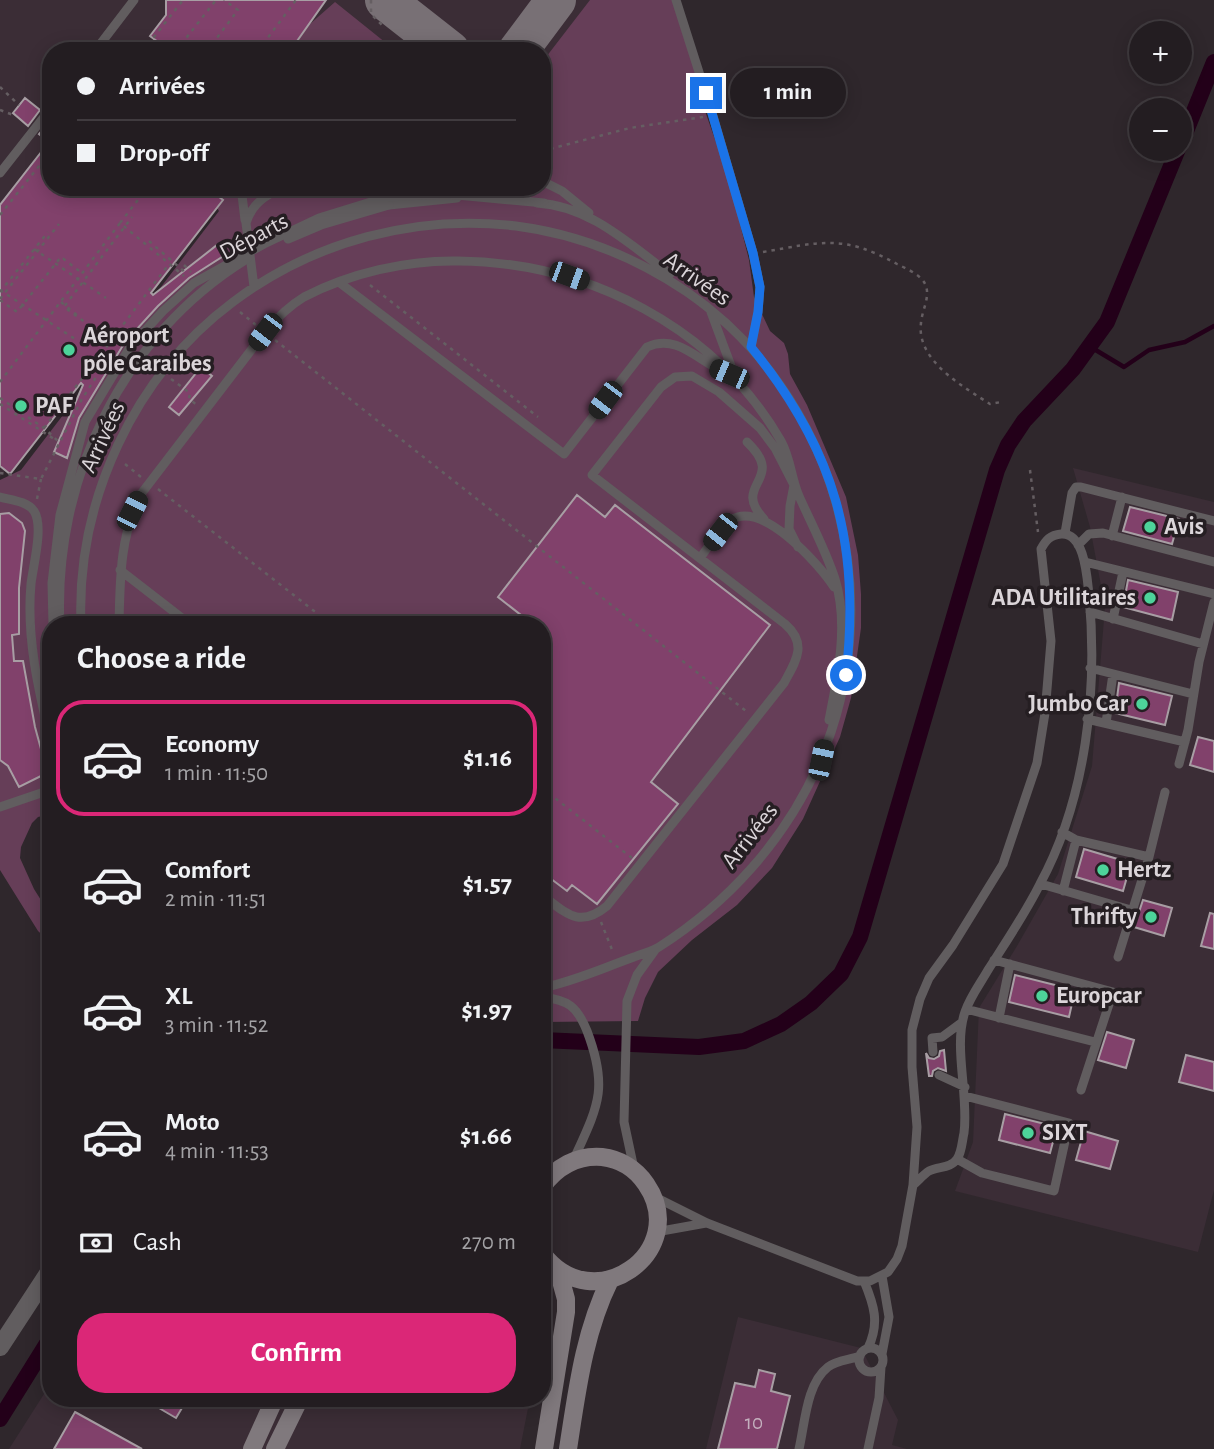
<!DOCTYPE html>
<html lang="en">
<head>
<meta charset="utf-8">
<style>
  body { margin:0; font-family:"Alegreya Sans",sans-serif; background:#2f2a2e; color:#f1f3f6; height:100vh; display:flex; flex-direction:column; font-size:26px; white-space:nowrap }
  * { box-sizing:border-box; margin:0 }
  p { font-size:23px; color:#a3a2a5 }
  .icon { flex:none; width:38px; height:38px; fill:none; stroke:currentColor; stroke-width:2; stroke-linecap:round; stroke-linejoin:round }
  .map { position:relative; flex:1; overflow:hidden }
  .details { position:absolute; left:42px; top:616px; width:509px; height:791px; display:flex; flex-direction:column; background:#231d21; border-radius:28px; box-shadow:0 4px 18px #0003,0 0 0 2px #403b3f }
  .details>* { flex:none }
  .guide { position:absolute; left:42px; top:42px; width:509px; height:154px; border-radius:28px; box-shadow:0 4px 18px #0003,0 0 0 2px #403b3f; display:grid; align-content:center; height:154px; padding:0 35px; background:#231d21 }
  .buttons { position:absolute; left:1129px; top:21px; display:grid; gap:14px }
  .buttons a { display:grid; place-items:center; width:63px; height:63px; border-radius:50%; background:#231d21; box-shadow:0 4px 18px #0003,0 0 0 2px #403b3f; font-size:35px }
  .end { position:absolute; width:32px; height:32px; margin:-16px; border:9px solid #1a73e8; background:#fff; box-shadow:0 0 0 4px #fff }
  .from { border-radius:50% }
  .bubble { position:absolute; height:49px; border-radius:24px; background:#231d21; box-shadow:0 4px 18px #0003,0 0 0 2px #403b3f; font-size:23px; font-weight:700; line-height:49px; text-align:center }
  .car { position:absolute; width:21px; height:42px; margin:-21px -10px; border-radius:9px; box-shadow:0 0 5px 2px #0007; background:linear-gradient(#222 24%,#8ab4d8 0 40%,#222 0 76%,#8ab4d8 0 86%,#222 0) }
  .guide b { display:flex; align-items:center; gap:24px; height:66px; font-size:26px }
  .guide b+b { border-top:2px solid #403b3f }
  .guide i { width:18px; height:18px; background:#f1f3f6 }
  ul { padding:0; list-style:none }
  li { display:flex; align-items:center; gap:21px; height:116px; margin:0 14px 10px; padding:0 21px; border:4px solid transparent; border-radius:28px }
  li div { flex:1 }
  li b { display:block; font-size:26px }
  li em { font-style:normal; font-weight:700 }
  li.active { border-color:#db2777 }
  li>.icon { width:63px; height:63px; stroke-width:1.5 }
  h2 { padding:0 35px; font-size:32px; line-height:84px }
  .pay { display:flex; align-items:center; gap:18px; height:77px; padding:0 35px; font-size:26px }
  .pay p { margin-inline-start:auto }
  .cta { display:flex; gap:14px; margin-top:auto; padding:14px 35px }
  .cta a { flex:1; height:80px; border-radius:28px; background:#db2777; color:#fff; font-size:28px; font-weight:700; line-height:80px; text-align:center }
  .map>svg:first-child { display:block }
  .built { fill:#3b2d36 }
  .green { fill:#663e58 }
  .lines { fill:none; stroke-linecap:round; stroke-linejoin:round }
  .stream { stroke:#230019; stroke-width:4.5 }
  .canal { stroke:#230019; stroke-width:16 }
  .taxiway { stroke:#787075; stroke-width:40 }
  .building { fill:#81416b; stroke:#a89ea4; stroke-width:2 }
  .path { stroke:#655e62; stroke-width:2.5; stroke-dasharray:3.5 5; stroke-linecap:butt }
  .lane { stroke:#615d5f; stroke-width:9 }
  .street { stroke:#615d5f; stroke-width:18 }
  .secondary { stroke:#80797d; stroke-width:18 }
  .lane-bridge { stroke:#615d5f; stroke-width:9 }
  .route { stroke:#1a73e8; stroke-width:9 }
  .poi-dot { fill:#4dd39a; stroke:#251e22; stroke-width:2.5 }
  .labels { text-anchor:middle; dominant-baseline:central; stroke-width:7; stroke-linejoin:round; paint-order:stroke }
  .number-label { font-size:21px; fill:#c4b0be }
  .street-label { font-size:24px; fill:#dbd5d9; stroke:#251e22 }
  .poi-label { font-size:24px; font-weight:bold; fill:#dbd5d9; stroke:#251e22; text-anchor:start }
</style>
</head>
<body>
<div class="map">
<svg width="1214" height="1449" viewBox="0 0 1214 1449">
  <rect width="100%" height="100%" fill="#2f272c"/>
  <path class="built" d="M0,0H638L543,123L542,51H342L307,24L286,51H51V187H210L215,191L0,477Z
    M1073,468L1214,502V1190L1198,1252L955,1191L973,1142L979,1008L1017,946L1058,874L1092,766L1105,607L1090,527Z
    M738,1317L861,1348L898,1420L892,1445L907,1449H706Z
    M51,1383V1398H530L520,1449H9Z"/>
  <path class="green" d="M590,0H676L706,114L728,176L749,260L754,297L770,331L784,343L788,354L790,374L807,405L846,497L858,555L861,594V628L851,698L840,737L803,819L772,868L737,905L692,940L658,972L645,998L638,1021L543,1022L542,625H51V814L38,817L32,823L21,847L20,858L34,889L51,916V943L38,931L0,870V480L21,470L219,211L217,208L222,200L206,187H542L543,61Z
    M335,2L396,51H397H290L310,24Z"/>
  <g class="lines">
    <path class="stream" d="M1089,346L1124,367L1149,350L1185,342L1214,326"/>
    <path class="canal" d="M1180,146L1214,62
      M542,1040L699,1047L744,1041L781,1024L811,1003L841,974L860,937L997,470L1008,445L1024,421L1073,369L1107,322L1178,149
      M0,1419L51,1337"/>
    <path class="taxiway" d="M385,0L450,51
      M518,51L556,0"/>
  </g>
  <path class="building" d="M166,0H326L290,51H157L162,45L150,36L166,15Z
    M25,98L40,110L28,126L13,113Z
    M51,120V187H206L223,200L151,293L153,295L217,245L225,255L189,278L158,306L125,342L79,418L67,458L54,452L83,385L81,383L10,474L0,466V205L49,142L39,134Z
    M201,367L212,376L179,415L169,407Z
    M577,495L605,517L615,505L770,625L651,782L678,804L597,904L572,885L567,891L542,872V625H521L526,619L498,597Z
    M1130,507L1179,519L1172,544L1123,531Z
    M9,513L22,523L25,531L19,588V634L12,635L14,661H23L35,727L44,760L41,776L19,787L8,766L0,760V514Z
    M1128,580L1178,592L1172,620L1123,607Z
    M1119,683L1172,696L1165,725L1115,713Z
    M1198,737L1214,741V772L1190,765Z
    M1084,849L1131,863L1123,891L1076,877Z
    M1143,900L1172,908L1164,936L1134,927Z
    M1210,913L1214,914V949L1201,946Z
    M1015,975L1075,990L1069,1017L1009,1002Z
    M1107,1032L1134,1040L1126,1068L1098,1060Z
    M944,1050L946,1071L938,1068L933,1071L932,1076H929L926,1053L929,1058L934,1059L939,1056L940,1051Z
    M1186,1055L1214,1062V1091L1179,1082Z
    M1005,1114L1057,1127L1050,1153L999,1140Z
    M1084,1131L1118,1141L1110,1169L1076,1160Z
    M759,1370L775,1374L771,1391L790,1396L777,1449H718L735,1383L755,1387Z
    M142,1398H188L176,1418Z
    M75,1412L142,1449H54Z"/>
  <g class="lines">
    <path class="path" d="M371,0V14L382,25
      M143,51L183,0
      M176,51L216,0
      M207,51L238,10L224,0
      M258,51L296,0
      M0,87L19,105
      M0,110L16,116
      M542,151L630,128L703,117
      M0,215L51,151
      M120,223L148,187
      M149,241L187,274
      M34,249L106,298
      M763,252C821,242 843,234 897,264C905,268 919,274 924,282C932,295 922,309 921,323C916,361 964,387 990,404L1001,402
      M184,265L191,272
      M370,285L538,417
      M0,290L75,339
      M0,292L48,232
      M0,299L59,224
      M0,300L17,312L61,257L82,273
      M61,302L77,315
      M240,312L256,325
      M105,335L113,338L169,264
      M275,340L746,711
      M119,344L111,341L64,307L132,217
      M171,379L190,393L189,399L197,405
      M0,382L120,223L184,276
      M0,398L44,428L59,442
      M0,404L54,439
      M44,428L111,341
      M125,464L141,477
      M1030,470L1038,532
      M0,473L41,479L82,399L100,371
      M158,489L332,625
      M37,499L41,479
      M542,788L632,858
      M601,922L613,952"/>
    <path class="lane" d="M676,0L713,116L753,253L760,287L758,312L751,347
      M95,51L134,0
      M0,173L51,108
      M542,181L562,191L589,213
      M241,187L245,220
      M537,203C590,206 629,244 670,274
      M389,205L457,198
      M340,283L564,454L647,347C677,333 698,361 724,372
      M254,287L246,223C252,203 269,192 288,187
      M711,312L734,374
      M747,442C788,481 730,483 764,519
      M0,497C11,500 27,501 34,511C44,526 33,566 31,584C26,638 39,692 51,743
      M1065,533L1072,493L1076,487H1081L1214,521
      M1112,536L1122,497
      M1078,545L1089,534L1103,533L1214,562
      M700,558C709,547 718,528 731,520C762,500 818,563 834,587
      M1085,562L1214,594
      M120,570L191,625
      M1090,612L1203,644
      M1113,619L1123,572
      M81,625C76,501 134,376 233,302C314,241 416,214 516,226C578,234 635,257 687,292C836,395 892,597 819,763C786,839 728,903 659,947C651,952 643,953 634,957C603,968 575,981 542,988
      M119,625C120,579 120,535 141,494L265,332C276,319 289,306 304,297C350,273 407,260 458,261C588,262 715,327 781,441C791,459 791,478 799,496C811,523 826,551 835,579C849,624 838,675 829,720
      M1090,668L1193,694
      M1087,719L1185,742
      M1106,723L1113,674
      M1179,764L1188,730L1199,662L1214,602
      M0,807L44,792H51
      M1062,832L1076,840L1149,857
      M1041,884L1131,910
      M1063,891L1076,840
      M542,895C566,913 579,929 607,906L784,683C796,661 808,644 785,624L592,475L661,387L675,377L692,376L719,392L760,428L775,448L794,485L790,506L789,529L798,547
      M1118,957L1149,857L1165,792
      M994,960L1113,992L1081,1090
      M542,997C568,1000 577,1006 587,1031C609,1089 598,1106 573,1161
      M966,1009L1095,1042
      M999,1018L1010,964
      M933,1052L932,1038L942,1037L961,1023
      M939,1075L965,1087
      M957,1159L982,1173L1054,1191L1069,1123L965,1096
      M634,1169L624,1122L627,1001L637,975L655,950
      M653,1196L707,1223L857,1281H870L888,1272L897,1259L902,1246L913,1185L917,1127L912,1067V1030L920,999L929,978L953,945L1003,864L1037,763L1045,713L1051,641L1041,549C1046,540 1050,535 1061,534C1085,532 1087,578 1089,595C1098,691 1086,799 1040,884C1025,914 1006,942 988,970C980,984 970,997 965,1012C953,1046 969,1095 964,1133C962,1141 962,1152 957,1159C950,1169 939,1166 929,1171C924,1174 918,1181 913,1185
      M656,1232L706,1223
      M882,1276L889,1317L882,1354
      M864,1281C874,1305 880,1323 868,1348
      M859 1360a12 12 0 1 1 24 0a12 12 0 1 1-24 0Z
      M799,1449C805,1424 806,1384 828,1367C837,1360 850,1360 860,1356
      M868,1449L879,1398L881,1367"/>
    <path class="street" d="M0,1347L51,1269"/>
    <path class="secondary" d="M542,1187C556,1167 577,1155 602,1157C620,1159 636,1169 646,1184C692,1251 593,1322 542,1253
      M252,1449L275,1398
      M275,1449L300,1398
      M544,1449L566,1312V1299L558,1270
      M568,1449C577,1391 584,1332 610,1280"/>
    <path class="lane-bridge" d="M288,239L321,225L389,205
      M53,625L52,583L60,515L85,422L130,347L163,311L194,283L264,244L319,218L387,197L446,194L544,203
      M60,625C53,480 122,336 247,259"/>
  </g>
  <g class="lines">
    <path class="route" d="M706,93L753,253L760,287L758,312L751,347C835,450 861,544 846,675"/>
  </g>
  <g class="poi-dot">
    <circle cx="69" cy="350" r="7"/>
    <circle cx="21" cy="406" r="7"/>
    <circle cx="1150" cy="527" r="7"/>
    <circle cx="1150" cy="598" r="7"/>
    <circle cx="1142" cy="704" r="7"/>
    <circle cx="1103" cy="870" r="7"/>
    <circle cx="1151" cy="917" r="7"/>
    <circle cx="1042" cy="996" r="7"/>
    <circle cx="1028" cy="1133" r="7"/>
  </g>
  <g class="labels">
    <g class="number-label">
      <text x="754" y="1422">10</text>
    </g>
    <g class="street-label">
      <text transform="translate(254 237) rotate(-28)">Départs</text>
      <text transform="translate(697 279) rotate(35)">Arrivées</text>
      <text transform="translate(103 437) rotate(-65)">Arrivées</text>
      <text transform="translate(750 836) rotate(-52)">Arrivées</text>
    </g>
    <g class="poi-label">
      <text x="83" y="336">Aéroport<tspan x="83" dy="28">pôle Caraibes</tspan></text>
      <text x="35" y="406">PAF</text>
      <text x="1164" y="527">Avis</text>
      <text x="1136" y="598" text-anchor="end">ADA Utilitaires</text>
      <text x="1128" y="704" text-anchor="end">Jumbo Car</text>
      <text x="1117" y="870">Hertz</text>
      <text x="1137" y="917" text-anchor="end">Thrifty</text>
      <text x="1056" y="996">Europcar</text>
      <text x="1042" y="1133">SIXT</text>
    </g>
  </g>
</svg>
<div class="buttons">
<a>+</a>
<a>−</a>
</div>
<i class="end from" style="left:846px;top:675px"></i>
<i class="end" style="left:706px;top:93px"></i>
<div class="bubble" style="left:730px;top:68px;width:116px">1 min</div>
<i class="car" style="left:569px;top:276px;rotate:110deg"></i>
<i class="car" style="left:265px;top:332px;rotate:217deg"></i>
<i class="car" style="left:729px;top:374px;rotate:293deg"></i>
<i class="car" style="left:605px;top:400px;rotate:217deg"></i>
<i class="car" style="left:132px;top:511px;rotate:27deg"></i>
<i class="car" style="left:720px;top:532px;rotate:218deg"></i>
<i class="car" style="left:821px;top:760px;rotate:12deg"></i>
<div class="guide">
<b><i class="from"></i>Arrivées</b>
<b><i></i>Drop-off</b>
</div>
<section class="details">
<h2>Choose a ride</h2>
<ul>
<li class="active"><svg class="icon" aria-label="car" viewBox="0 0 24 24"><path d="M5 17H2v-5l4-1 3-4h7l3 4 3 1v5h-3M9 17h6M6 11h13"/><circle cx="7" cy="17" r="2"/><circle cx="17" cy="17" r="2"/></svg><div><b>Economy</b><p>1 min · 11:50</p></div><em>$1.16</em></li>
<li><svg class="icon" aria-label="car" viewBox="0 0 24 24"><path d="M5 17H2v-5l4-1 3-4h7l3 4 3 1v5h-3M9 17h6M6 11h13"/><circle cx="7" cy="17" r="2"/><circle cx="17" cy="17" r="2"/></svg><div><b>Comfort</b><p>2 min · 11:51</p></div><em>$1.57</em></li>
<li><svg class="icon" aria-label="car" viewBox="0 0 24 24"><path d="M5 17H2v-5l4-1 3-4h7l3 4 3 1v5h-3M9 17h6M6 11h13"/><circle cx="7" cy="17" r="2"/><circle cx="17" cy="17" r="2"/></svg><div><b>XL</b><p>3 min · 11:52</p></div><em>$1.97</em></li>
<li><svg class="icon" aria-label="car" viewBox="0 0 24 24"><path d="M5 17H2v-5l4-1 3-4h7l3 4 3 1v5h-3M9 17h6M6 11h13"/><circle cx="7" cy="17" r="2"/><circle cx="17" cy="17" r="2"/></svg><div><b>Moto</b><p>4 min · 11:53</p></div><em>$1.66</em></li>
</ul>
<div class="pay"><svg class="icon" aria-label="cash" viewBox="0 0 24 24"><path d="M3 7h18v10H3z"/><circle cx="12" cy="12" r="2"/></svg>Cash<p>270 m</p></div>
<div class="cta"><a>Confirm</a></div>
</section>
</div>
</body>
</html>
